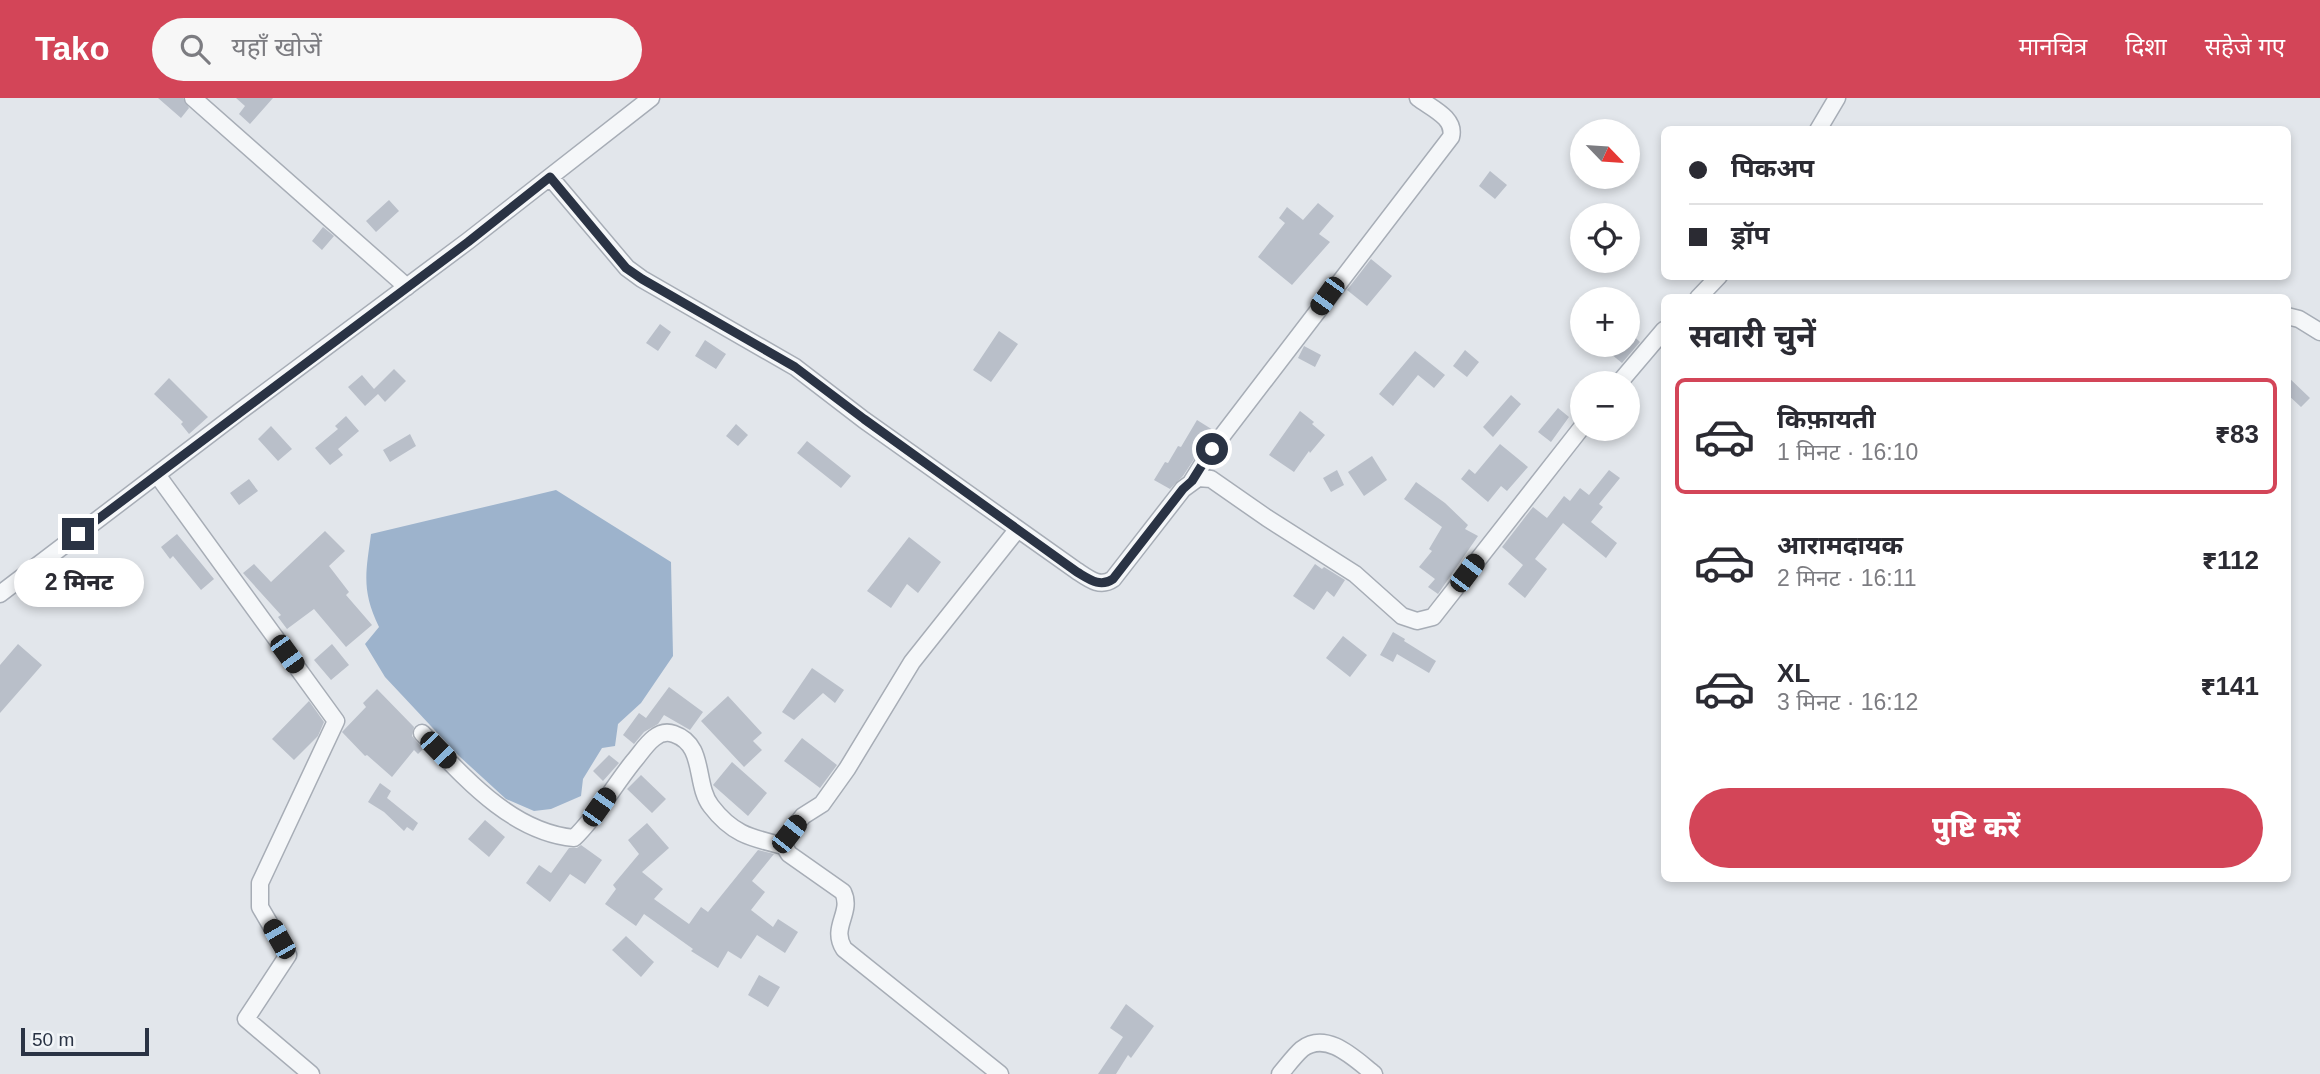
<!DOCTYPE html>
<html lang="hi">
<head>
<meta charset="utf-8">
<style>
  body { margin:0; font-family:Arial,"Noto Sans Devanagari",sans-serif; background:#f7f7f7; color:#2b2b33; height:100vh; display:flex; flex-direction:column; font-size:26px; white-space:nowrap }
  * { box-sizing:border-box; margin:0 }
  p { font-size:23px; color:#7c7c81 }
  .icon { flex:none; width:38px; height:38px; fill:none; stroke:currentColor; stroke-width:2; stroke-linecap:round; stroke-linejoin:round }
  .map { position:relative; flex:1; overflow:hidden }
  .details { position:absolute; left:1661px; top:196px; width:630px; height:588px; display:flex; flex-direction:column; background:#fff; border-radius:10px; box-shadow:0 4px 10px #0003 }
  .details>* { flex:none }
  .guide { position:absolute; left:1661px; top:28px; width:630px; height:154px; border-radius:10px; box-shadow:0 4px 10px #0003; display:grid; align-content:center; height:154px; padding:0 28px; background:#fff }
  .needle { width:46px; rotate:115deg }
  .controls { position:absolute; left:1570px; top:21px; display:grid; gap:14px }
  .controls a { display:grid; place-items:center; width:70px; height:70px; border-radius:50%; background:#fff; box-shadow:0 4px 10px #0003; font-size:35px }
  .scale { position:absolute; left:21px; bottom:18px; width:128px; box-sizing:border-box; padding-left:7px; border:4px solid #2a3344; border-top:0; font-size:19px; line-height:24px; white-space:nowrap; color:#2a3344; -webkit-text-stroke:5px #f2f5f8; paint-order:stroke }
  .end { position:absolute; width:32px; height:32px; margin:-16px; border:9px solid #2a3344; background:#fff; box-shadow:0 0 0 4px #fff }
  .from { border-radius:50% }
  .bubble { position:absolute; height:49px; border-radius:24px; background:#fff; box-shadow:0 4px 10px #0003; font-size:23px; font-weight:800; line-height:49px; text-align:center }
  .car { position:absolute; width:21px; height:42px; margin:-21px -10px; border-radius:9px; box-shadow:0 0 5px 2px #0007; background:linear-gradient(#222 24%,#8ab4d8 0 40%,#222 0 76%,#8ab4d8 0 86%,#222 0) }
  .guide b { display:flex; align-items:center; gap:24px; height:66px; font-size:26px }
  .guide b+b { border-top:2px solid #e1e1e2 }
  .guide i { width:18px; height:18px; background:#2b2b33 }
  ul { padding:0; list-style:none }
  li { display:flex; align-items:center; gap:21px; height:116px; margin:0 14px 10px; padding:0 14px; border:4px solid transparent; border-radius:10px }
  li div { flex:1 }
  li b { display:block; font-size:26px }
  li em { font-style:normal; font-weight:800 }
  li.active { border-color:#d34558 }
  li>.icon { width:63px; height:63px; stroke-width:1.5 }
  h2 { padding:0 28px; font-size:32px; line-height:84px }
  .cta { display:flex; gap:14px; margin-top:auto; padding:14px 28px }
  .cta a { flex:1; height:80px; border-radius:42px; background:#d34558; color:#fff; font-size:28px; font-weight:800; line-height:80px; text-align:center }
  header { display:flex; align-items:center; gap:42px; box-sizing:border-box; height:98px; padding:0 35px; background:#d34558; color:#fff }
  header strong { font-size:33px }
  nav { display:flex; gap:38px; margin-inline-start:auto; font-size:24px }
  .search { width:490px; height:63px; background:#f7f7f7; display:flex; align-items:center; gap:18px; box-sizing:border-box; padding:0 24px; border-radius:38px; color:#7c7c81; font-size:26px }
  .map>svg:first-child { display:block }
  .water { fill:#9db3cc }
  .building { fill:#b9bfc9 }
  .lines { fill:none; stroke-linecap:round; stroke-linejoin:round }
  .minor-casing { stroke:#a7adb6; stroke-width:19 }
  .minor { stroke:#f5f7f9; stroke-width:16 }
  .route { stroke:#2a3344; stroke-width:9 }
</style>
</head>
<body>
<header>
<strong>Tako</strong>
<div class="search"><svg class="icon" aria-label="search" viewBox="0 0 24 24"><circle cx="10" cy="10" r="6"/><path d="M15 15l6 6"/></svg>यहाँ खोजें</div>
<nav><a>मानचित्र</a><a>दिशा</a><a>सहेजे गए</a></nav>
</header>
<div class="map">
<svg width="2320" height="976" viewBox="0 0 2320 976">
  <rect width="100%" height="100%" fill="#e2e6eb"/>
  <path class="water" d="M556,392L671,464L673,558L641,605L618,626L615,648L602,650L583,681L581,698L551,711L534,713L506,701L459,658L385,579L365,546L379,529C361,492 366,474 371,436Z"/>
  <path class="building" d="M158,0H183L189,10L181,20Z
    M236,0H273L250,26L239,16L245,8Z
    M1490,73L1507,87L1495,101L1479,88Z
    M389,102L399,113L376,134L366,123Z
    M1318,105L1334,118L1319,136L1330,144L1292,187L1258,159L1285,125L1279,120L1287,109L1303,122Z
    M323,129L334,138L322,152L312,143Z
    M1371,161L1392,178L1367,208L1347,192Z
    M660,226L671,234L658,253L646,245Z
    M999,233L1018,246L991,284L973,272Z
    M1628,233L1640,244L1622,265L1600,247H1628Z
    M705,242L726,256L716,271L695,258Z
    M1304,248L1321,257L1315,269L1298,260Z
    M1465,252L1479,264L1467,279L1453,268Z
    M1415,253L1445,277L1434,290L1418,277L1393,308L1379,296Z
    M394,271L406,283L385,304L378,296L365,308L348,289L362,277L374,291Z
    M2287,278L2310,300L2301,309L2287,296Z
    M169,280L208,319L189,336L181,326L183,324L154,296Z
    M1511,297L1521,306L1493,339L1483,329Z
    M1558,310L1569,319L1551,344L1538,334Z
    M1300,313L1314,324L1312,326L1325,337L1310,355L1309,353L1294,374L1269,357Z
    M346,318L359,333L338,351L343,357L330,367L315,350L338,331L335,328Z
    M1197,322L1213,332L1183,378L1170,391L1154,382L1165,364L1168,365L1178,348L1181,349Z
    M736,326L748,337L738,348L726,338Z
    M271,328L292,351L278,363L258,341Z
    M410,336L416,348L390,364L383,352Z
    M807,343L851,378L841,390L797,355Z
    M1500,346L1528,369L1507,393L1501,388L1488,404L1461,381L1469,371L1475,376Z
    M1372,358L1387,382L1364,398L1348,374Z
    M1337,372L1344,387L1331,394L1323,380Z
    M1609,372L1620,380L1599,406L1603,409L1591,424L1617,445L1606,460L1563,425L1535,461L1547,471L1525,500L1508,486L1523,467L1502,449L1533,409L1547,420L1564,398L1570,403L1580,390L1589,397Z
    M249,381L258,393L239,407L230,395Z
    M1416,384L1445,405L1468,427L1465,431L1478,438L1438,496L1428,489L1435,481L1419,469L1432,453L1429,451L1442,429L1404,401Z
    M325,433L345,453L329,468L349,494L346,497L372,527L346,549L314,511L287,531L278,519L281,517L243,475L254,466L271,484Z
    M177,436L214,481L201,492L173,458L170,461L161,449Z
    M909,439L941,464L918,495L907,486L891,510L867,493Z
    M1315,466L1322,471L1324,469L1345,482L1334,499L1327,493L1314,512L1293,498Z
    M1393,534L1405,541L1404,543L1436,563L1429,575L1397,556L1393,564L1380,557Z
    M1343,538L1367,557L1350,579L1326,560Z
    M18,546L42,567L0,615V567Z
    M332,546L349,567L331,582L314,562Z
    M812,570L844,592L835,605L823,595L794,622L782,614Z
    M669,589L703,614L690,632L664,617L658,626L644,634L634,646L623,637L639,615L646,620Z
    M377,591L414,629L412,638L423,651L418,656L414,652L392,679L367,657L365,658L342,634L366,609L363,605Z
    M728,598L762,635L753,643L762,652L744,669L701,623Z
    M309,603L324,624L318,638L294,662L272,641Z
    M802,640L837,667L820,690L784,663Z
    M609,657L619,665L603,683L593,673Z
    M732,664L767,695L748,718L713,687Z
    M641,677L666,701L652,715L627,691Z
    M380,685L391,693L387,700L418,725L413,733L407,729L404,733L384,714L368,704Z
    M485,722L505,739L489,759L468,741Z
    M647,725L669,750L642,774L663,791L654,801L689,826L701,809L708,814L758,752L774,756L752,783L765,794L751,812L773,829L778,821L798,834L785,855L757,837L741,861L728,853L718,870L691,853L693,851L644,816L636,828L605,806L616,791L613,787L639,756L628,742Z
    M581,747L602,762L585,786L570,776L550,804L526,785L539,767L551,775L569,750H577Z
    M626,838L654,864L641,879L612,852Z
    M759,877L780,889L768,909L748,897Z
    M1126,906L1154,928L1131,960L1128,957L1116,976H1098L1123,939L1110,930Z"/>
  <g class="lines">
    <g class="minor-casing">
      <path id="minor" d="M193,0L407,189
        M1818,32L1837,0
        M550,79L627,170L642,181L795,269L864,322L1077,473C1089,481 1100,490 1113,481L1183,391L1198,380L1211,381L1267,420L1355,476L1402,518L1417,523L1433,519L1582,329
        M1698,200L1719,178
        M2287,218L2299,221L2320,234
        M1619,285L1664,232
        M158,378L336,623L260,785V809L288,857L246,921L311,976
        M1192,383L1212,351L1451,39C1456,20 1431,10 1418,0
        M0,496L239,314L468,143L651,0
        M422,635C464,679 511,734 574,740C597,718 613,689 633,664C640,656 646,646 654,640C660,635 666,633 674,636C706,647 694,686 711,708C733,737 752,740 784,748
        M1000,976L844,851C830,829 853,815 843,794L789,756L784,748L789,736L803,718L822,706L847,671L912,564L1017,432
        M1280,976C1287,968 1294,958 1302,951C1327,932 1355,961 1374,976"/>
    </g>
    <use href="#minor" class="minor"/>
  </g>
  <g class="lines">
    <path class="route" d="M78,436L468,144L550,79L626,170L642,181L795,269L864,321L1077,474C1089,481 1100,490 1113,481L1183,391L1192,383L1212,351"/>
  </g>
</svg>
<div class="controls">
<a><svg class="needle" viewBox="-14 -14 28 28"><path d="M0-13l5 13h-10z" fill="#e53935"/><path d="M0 13l5-13h-10z" fill="#7c7c81"/></svg></a>
<a><svg class="icon" aria-label="locate" viewBox="0 0 24 24"><circle cx="12" cy="12" r="6"/><path d="M12 2v4M12 18v4M2 12h4M18 12h4"/></svg></a>
<a>+</a>
<a>−</a>
</div>
<div class="scale">50 m</div>
<i class="end from" style="left:1212px;top:351px"></i>
<i class="end" style="left:78px;top:436px"></i>
<div class="bubble" style="left:14px;top:460px;width:130px">2 मिनट</div>
<i class="car" style="left:1327px;top:198px;rotate:216deg"></i>
<i class="car" style="left:1467px;top:475px;rotate:37deg"></i>
<i class="car" style="left:287px;top:556px;rotate:144deg"></i>
<i class="car" style="left:438px;top:652px;rotate:136deg"></i>
<i class="car" style="left:599px;top:709px;rotate:35deg"></i>
<i class="car" style="left:789px;top:736px;rotate:38deg"></i>
<i class="car" style="left:279px;top:841px;rotate:330deg"></i>
<div class="guide">
<b><i class="from"></i>पिकअप</b>
<b><i></i>ड्रॉप</b>
</div>
<section class="details">
<h2>सवारी चुनें</h2>
<ul>
<li class="active"><svg class="icon" aria-label="car" viewBox="0 0 24 24"><path d="M5 17H2v-5l4-1 3-4h7l3 4 3 1v5h-3M9 17h6M6 11h13"/><circle cx="7" cy="17" r="2"/><circle cx="17" cy="17" r="2"/></svg><div><b>किफ़ायती</b><p>1 मिनट · 16:10</p></div><em>₹83</em></li>
<li><svg class="icon" aria-label="car" viewBox="0 0 24 24"><path d="M5 17H2v-5l4-1 3-4h7l3 4 3 1v5h-3M9 17h6M6 11h13"/><circle cx="7" cy="17" r="2"/><circle cx="17" cy="17" r="2"/></svg><div><b>आरामदायक</b><p>2 मिनट · 16:11</p></div><em>₹112</em></li>
<li><svg class="icon" aria-label="car" viewBox="0 0 24 24"><path d="M5 17H2v-5l4-1 3-4h7l3 4 3 1v5h-3M9 17h6M6 11h13"/><circle cx="7" cy="17" r="2"/><circle cx="17" cy="17" r="2"/></svg><div><b>XL</b><p>3 मिनट · 16:12</p></div><em>₹141</em></li>
</ul>
<div class="cta"><a>पुष्टि करें</a></div>
</section>
</div>
</body>
</html>
